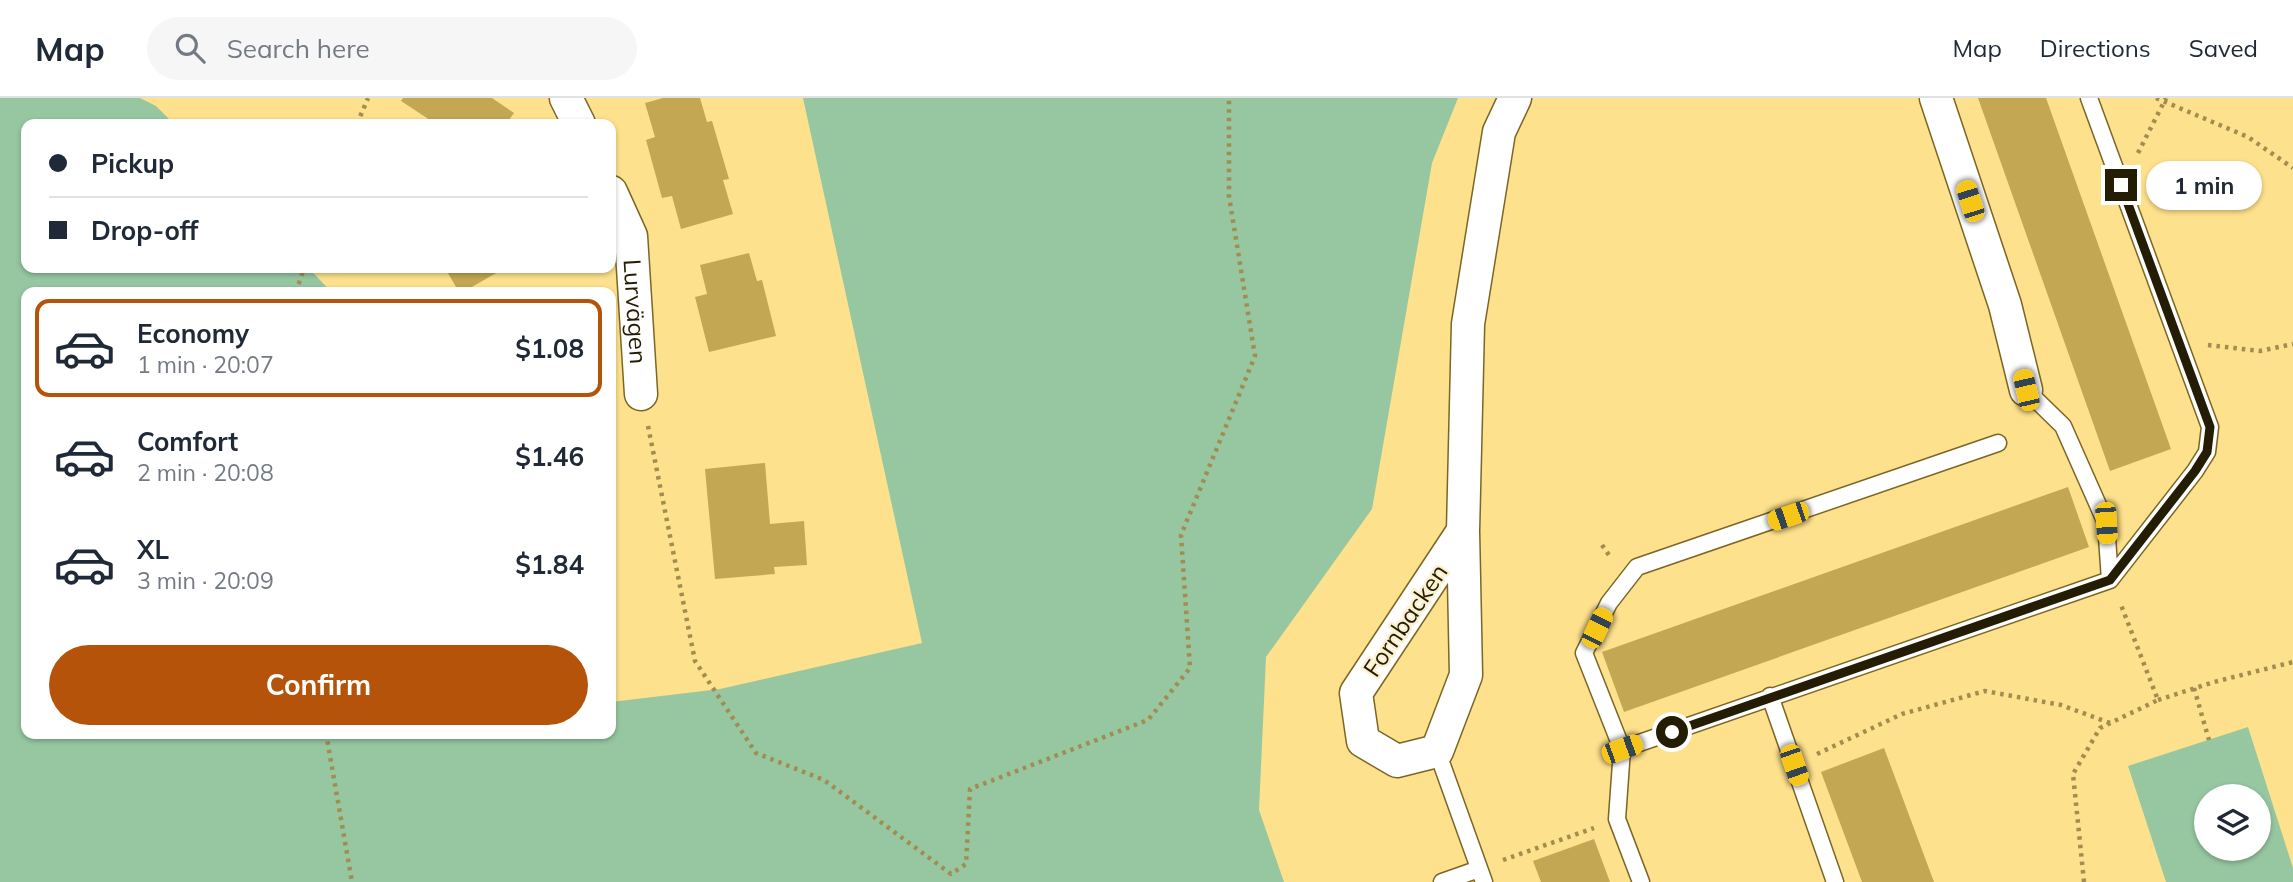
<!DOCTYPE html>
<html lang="en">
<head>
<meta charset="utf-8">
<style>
  body { margin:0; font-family:Mulish,sans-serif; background:#f6f6f7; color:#1f2937; height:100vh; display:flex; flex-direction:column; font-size:26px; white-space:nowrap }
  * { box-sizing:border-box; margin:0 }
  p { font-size:23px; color:#747a83 }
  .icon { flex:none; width:38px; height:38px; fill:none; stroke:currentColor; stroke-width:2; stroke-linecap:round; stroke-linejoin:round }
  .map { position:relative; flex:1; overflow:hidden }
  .side { position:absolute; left:21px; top:189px; width:595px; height:452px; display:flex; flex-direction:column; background:#fff; border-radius:14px; box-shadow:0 2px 5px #0004 }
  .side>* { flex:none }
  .hud { position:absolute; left:21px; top:21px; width:595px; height:154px; border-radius:14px; box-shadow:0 2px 5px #0004; display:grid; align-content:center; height:154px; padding:0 28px; background:#fff }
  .tools { position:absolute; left:2194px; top:686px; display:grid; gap:14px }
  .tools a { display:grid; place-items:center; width:77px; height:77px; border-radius:50%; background:#fff; box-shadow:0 2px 5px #0004; font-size:35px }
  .end { position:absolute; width:32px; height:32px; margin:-16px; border:9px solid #251d03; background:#fff; box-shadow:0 0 0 4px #fff }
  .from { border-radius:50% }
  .bubble { position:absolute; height:49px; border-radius:24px; background:#fff; box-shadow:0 2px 5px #0004; font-size:23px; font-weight:700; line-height:49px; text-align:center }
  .car { position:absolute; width:21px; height:42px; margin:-21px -10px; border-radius:9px; box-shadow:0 0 5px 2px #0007; background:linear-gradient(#f5c518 24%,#345 0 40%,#f5c518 0 76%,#345 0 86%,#f5c518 0) }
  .hud b { display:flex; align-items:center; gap:24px; height:66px; font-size:26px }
  .hud b+b { border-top:2px solid #e0e1e3 }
  .hud i { width:18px; height:18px; background:#1f2937 }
  ul { padding:12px 0 0; list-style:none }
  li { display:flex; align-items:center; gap:21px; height:98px; margin:0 14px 10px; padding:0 14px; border:4px solid transparent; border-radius:14px }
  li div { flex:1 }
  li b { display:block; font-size:26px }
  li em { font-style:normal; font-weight:700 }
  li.active { border-color:#b45309 }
  li>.icon { width:63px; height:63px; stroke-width:1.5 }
  .button { display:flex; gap:14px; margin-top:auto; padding:14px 28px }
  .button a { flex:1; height:80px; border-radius:42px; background:#b45309; color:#fff; font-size:28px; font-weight:700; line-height:80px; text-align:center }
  header { display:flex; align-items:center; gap:42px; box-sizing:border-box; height:98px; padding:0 35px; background:#fff; border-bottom:2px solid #e0e1e3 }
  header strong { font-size:33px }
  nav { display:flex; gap:38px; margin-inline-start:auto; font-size:24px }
  .search { width:490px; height:63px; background:#f6f6f7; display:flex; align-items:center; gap:18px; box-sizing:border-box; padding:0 24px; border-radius:38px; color:#747a83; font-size:26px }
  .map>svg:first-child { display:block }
  .green { fill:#96c7a1; fill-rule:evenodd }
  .building { fill:#c3a753 }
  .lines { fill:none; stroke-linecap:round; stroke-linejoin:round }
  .service-casing { stroke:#7b6625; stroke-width:19 }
  .minor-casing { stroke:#7b6625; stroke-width:35 }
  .path { stroke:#a18d51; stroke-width:4.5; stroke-dasharray:3.5 5; stroke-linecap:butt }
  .service { stroke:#fff; stroke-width:16 }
  .minor { stroke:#fff; stroke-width:32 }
  .route { stroke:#251d03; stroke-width:9 }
  .labels { text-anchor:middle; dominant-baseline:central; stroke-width:5; stroke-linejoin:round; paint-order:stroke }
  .street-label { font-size:24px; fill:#251d03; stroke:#fbf0d0 }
</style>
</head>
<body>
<header>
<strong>Map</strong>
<div class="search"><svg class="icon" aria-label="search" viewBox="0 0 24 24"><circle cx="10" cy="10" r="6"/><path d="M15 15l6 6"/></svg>Search here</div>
<nav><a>Map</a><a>Directions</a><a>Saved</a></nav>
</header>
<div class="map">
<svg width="2293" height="784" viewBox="0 0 2293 784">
  <rect width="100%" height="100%" fill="#fee18c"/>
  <path class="green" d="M0,0H140L156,8L174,26H26V170H309L331,194H26V635H611V604L720,591L922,545L803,0H1458L1432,65L1372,411L1266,559L1259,712L1284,784H0Z
    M2248,629L2293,770V784H2166L2128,668ZM2207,698H2259V751H2207Z"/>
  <path class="building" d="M403,0H492L514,15L506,26H436L401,3Z
    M663,0H700L707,24L712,23L729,81L723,82L733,116L681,131L672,98L662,100L646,42L655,39L645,5Z
    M1978,0H2046L2171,351L2110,373Z
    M749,155L757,183L762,182L776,238L709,254L695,199L707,196L700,167Z
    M445,170H505L463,194H459Z
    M765,365L770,426L804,423L807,467L774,469L775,476L715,481L705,371Z
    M2068,389L2089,449L1624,614L1602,554Z
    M1884,650L1934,784H1862L1821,674Z
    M1594,741L1610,784H1541L1533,763Z"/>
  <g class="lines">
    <g class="service-casing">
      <path id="service" d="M2026,292L2063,328L2106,425L2110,482
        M1770,598L1835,784
        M1622,651L2110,482L2195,373L2207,354L2210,329L2089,0
        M1437,653L1484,784
        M1442,784L1479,771
        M1641,784L1617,721L1622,651L1584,555L1609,505L1637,469L1998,345"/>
    </g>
    <g class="minor-casing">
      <g id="minor">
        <path d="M566,0L579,26"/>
        <path d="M1936,0L2005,207L2026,292"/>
        <path id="s1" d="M611,94L631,138L641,296"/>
        <path d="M1463,433L1356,595L1363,643L1397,663L1437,653L1466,577L1463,433L1468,226L1499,34L1515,0"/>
      </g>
    </g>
    <path class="path" d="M2156,0L2248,39L2293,70
      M357,26L368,0
      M2138,55L2166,0
      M296,194L304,170
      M2208,247L2260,253L2293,246
      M648,328L695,563L756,655L824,682L951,776L966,766L970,691L1148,622L1190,570L1181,437L1255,258L1229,98V0
      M1602,447L1611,460
      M2194,590L2209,642
      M2158,602L2214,584L2293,564
      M326,635L352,784
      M1817,656L1902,616L1985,593L2061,607L2110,625
      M1503,762L1594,730
      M2084,784L2073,676L2100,630L2158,602L2121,507"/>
    <use href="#service" class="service"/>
    <use href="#minor" class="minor"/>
  </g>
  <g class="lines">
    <path class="route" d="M1672,634L2110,482L2195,373L2207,354L2210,329L2121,87"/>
  </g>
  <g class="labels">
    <g class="street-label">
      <text stroke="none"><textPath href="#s1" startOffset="124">Lurvägen</textPath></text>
      <text transform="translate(1405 522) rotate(-56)">Fornbacken</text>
    </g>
  </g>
</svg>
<div class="tools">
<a><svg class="icon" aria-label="layers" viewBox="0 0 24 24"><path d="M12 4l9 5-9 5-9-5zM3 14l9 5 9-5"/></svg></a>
</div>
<i class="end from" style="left:1672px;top:634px"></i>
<i class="end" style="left:2121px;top:87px"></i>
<div class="bubble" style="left:2146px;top:63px;width:116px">1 min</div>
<i class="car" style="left:1970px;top:103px;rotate:342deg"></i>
<i class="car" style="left:2026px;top:292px;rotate:347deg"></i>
<i class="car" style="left:1788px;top:418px;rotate:251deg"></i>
<i class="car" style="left:2106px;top:425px;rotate:176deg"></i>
<i class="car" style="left:1597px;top:530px;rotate:26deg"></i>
<i class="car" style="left:1622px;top:651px;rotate:70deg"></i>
<i class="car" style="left:1794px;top:667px;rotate:161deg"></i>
<div class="hud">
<b><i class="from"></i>Pickup</b>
<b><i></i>Drop-off</b>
</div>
<section class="side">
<ul>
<li class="active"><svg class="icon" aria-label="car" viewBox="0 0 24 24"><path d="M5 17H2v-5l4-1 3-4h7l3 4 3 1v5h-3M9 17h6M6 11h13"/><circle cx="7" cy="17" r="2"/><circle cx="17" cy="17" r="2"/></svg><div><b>Economy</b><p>1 min · 20:07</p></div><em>$1.08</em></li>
<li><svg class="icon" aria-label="car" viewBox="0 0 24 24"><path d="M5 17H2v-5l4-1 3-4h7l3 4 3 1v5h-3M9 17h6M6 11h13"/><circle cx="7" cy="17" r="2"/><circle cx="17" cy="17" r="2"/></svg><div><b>Comfort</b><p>2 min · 20:08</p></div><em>$1.46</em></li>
<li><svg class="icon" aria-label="car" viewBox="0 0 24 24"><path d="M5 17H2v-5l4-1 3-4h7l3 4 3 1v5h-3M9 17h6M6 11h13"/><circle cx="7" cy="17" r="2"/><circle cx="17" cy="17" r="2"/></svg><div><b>XL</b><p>3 min · 20:09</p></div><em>$1.84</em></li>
</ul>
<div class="button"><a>Confirm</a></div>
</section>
</div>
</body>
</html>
